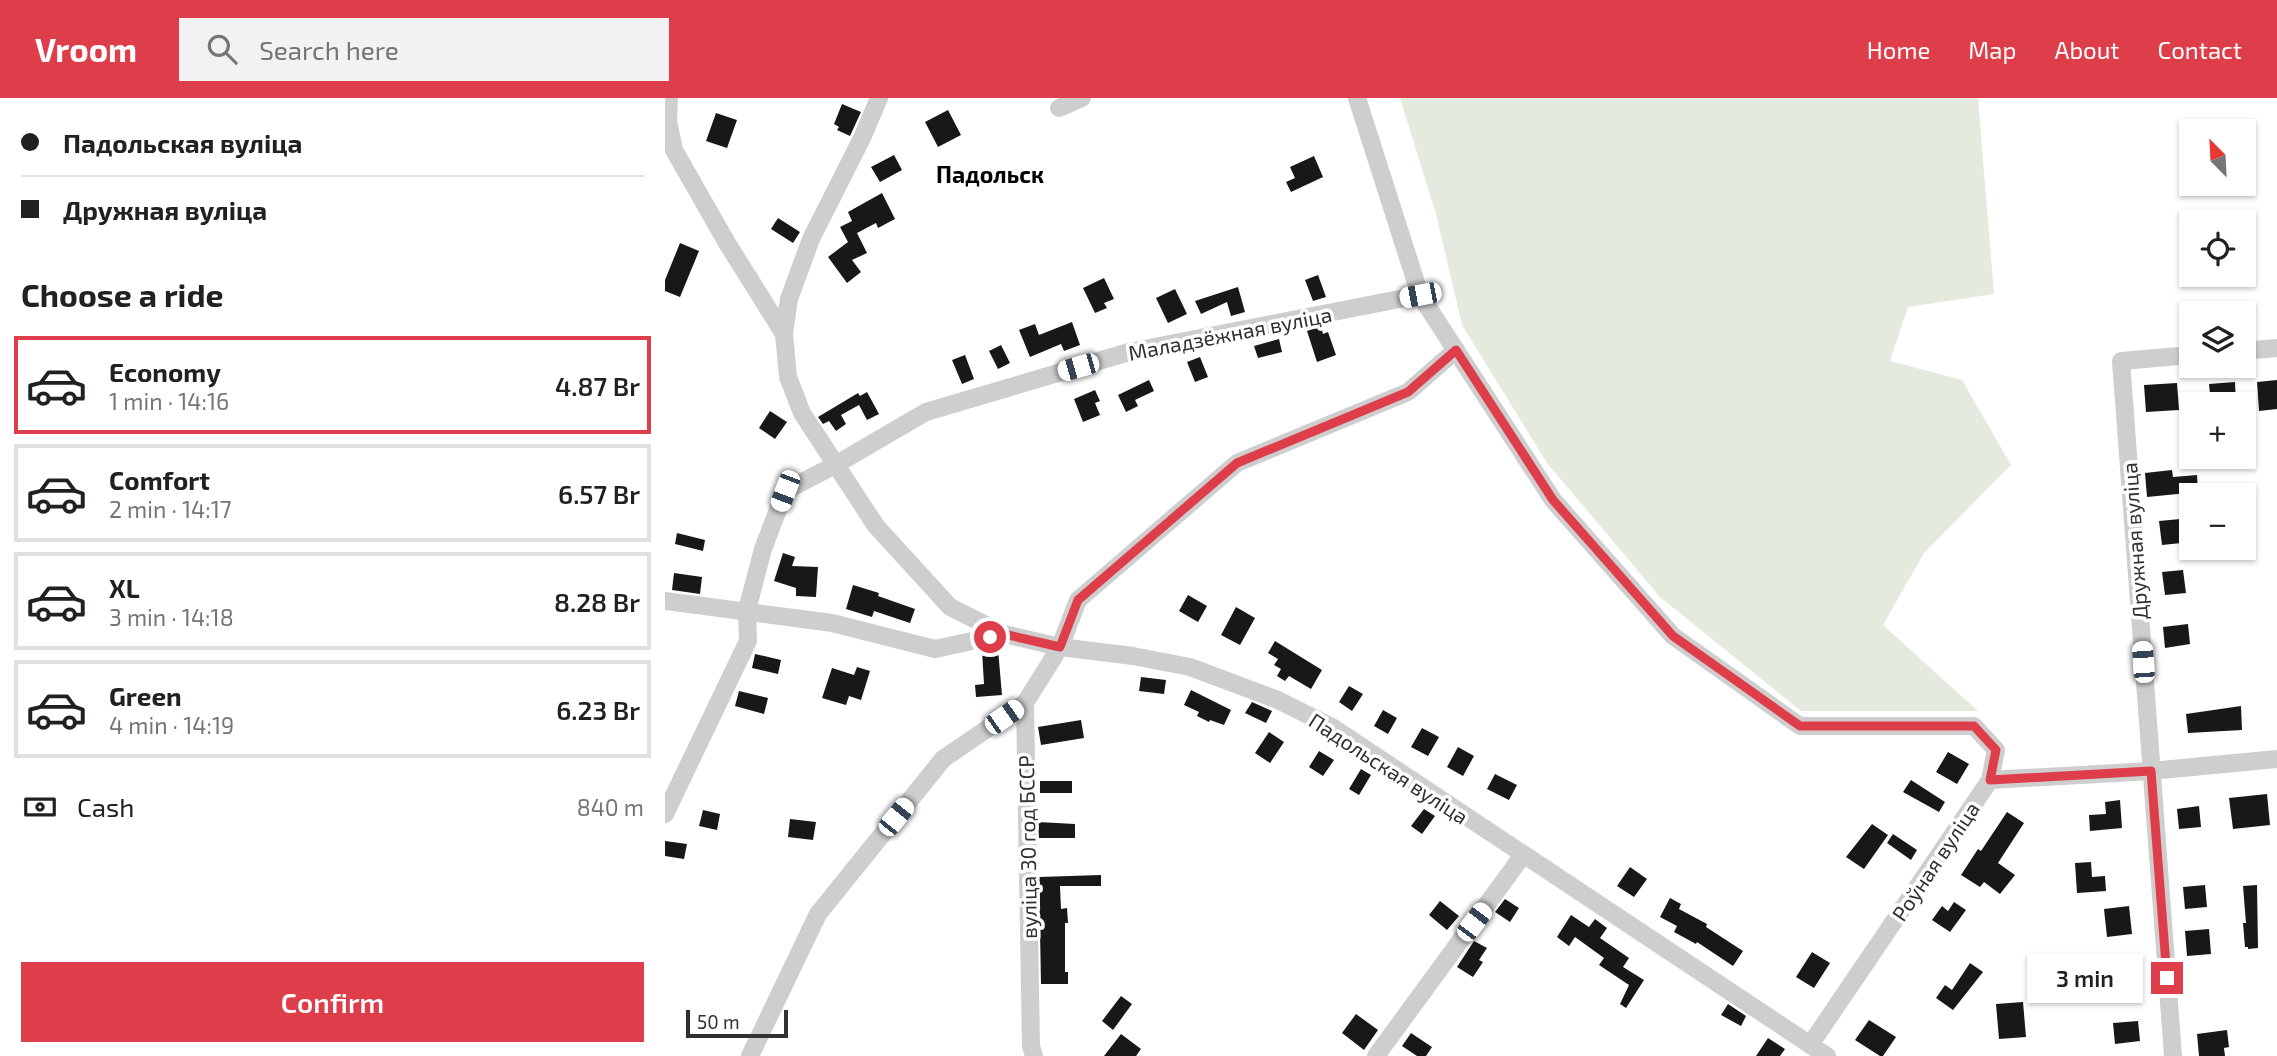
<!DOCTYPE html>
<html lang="en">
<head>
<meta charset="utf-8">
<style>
  body { margin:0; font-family:"Exo 2",sans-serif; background:#f2f2f2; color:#202124; height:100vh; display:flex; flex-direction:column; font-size:26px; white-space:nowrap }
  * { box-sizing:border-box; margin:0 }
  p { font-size:23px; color:#757577 }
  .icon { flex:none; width:38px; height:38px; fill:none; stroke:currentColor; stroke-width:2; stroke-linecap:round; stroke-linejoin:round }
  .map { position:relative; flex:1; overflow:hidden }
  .panel { display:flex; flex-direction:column; background:#fff; width:665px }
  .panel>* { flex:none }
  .top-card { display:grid; align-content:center; height:154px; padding:0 21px; background:#fff }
  .needle { width:46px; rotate:336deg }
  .tools { position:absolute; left:1514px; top:21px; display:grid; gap:14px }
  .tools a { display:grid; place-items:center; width:77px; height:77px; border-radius:0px; background:#fff; box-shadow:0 2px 5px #0004; font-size:35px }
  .scale { position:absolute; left:21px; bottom:18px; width:102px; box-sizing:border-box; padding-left:7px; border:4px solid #313131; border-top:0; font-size:19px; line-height:24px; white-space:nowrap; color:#313131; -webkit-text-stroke:5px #fff; paint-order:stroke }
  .end { position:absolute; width:32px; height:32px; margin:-16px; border:9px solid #de3e4a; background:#fff; box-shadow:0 0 0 4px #fff }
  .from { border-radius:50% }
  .bubble { position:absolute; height:49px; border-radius:0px; background:#fff; box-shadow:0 2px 5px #0004; font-size:23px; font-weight:600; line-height:49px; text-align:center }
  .car { position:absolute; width:21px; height:42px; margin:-21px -10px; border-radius:9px; box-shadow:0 0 5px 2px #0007; background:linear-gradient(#fff 24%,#345 0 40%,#fff 0 76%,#345 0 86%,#fff 0) }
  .top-card b { display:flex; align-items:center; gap:24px; height:66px; font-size:26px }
  .top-card b+b { border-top:2px solid #e0e0e0 }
  .top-card i { width:18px; height:18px; background:#202124 }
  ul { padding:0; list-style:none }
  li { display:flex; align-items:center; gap:21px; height:98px; margin:0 14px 10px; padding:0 7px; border:4px solid #e0e0e0; border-radius:0px }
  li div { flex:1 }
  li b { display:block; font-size:26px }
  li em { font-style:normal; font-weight:600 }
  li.selected { border-color:#de3e4a }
  li>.icon { width:63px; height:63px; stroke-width:1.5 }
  h2 { padding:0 21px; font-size:32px; line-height:84px }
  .pay { display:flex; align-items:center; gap:18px; height:77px; padding:0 21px; font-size:26px }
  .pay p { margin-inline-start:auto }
  .primary-button { display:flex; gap:14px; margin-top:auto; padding:14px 21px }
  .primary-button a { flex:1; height:80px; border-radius:0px; background:#de3e4a; color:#fff; font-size:28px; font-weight:600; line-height:80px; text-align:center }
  header { display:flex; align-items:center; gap:42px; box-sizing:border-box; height:98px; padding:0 35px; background:#de3e4a; color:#fff }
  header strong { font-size:33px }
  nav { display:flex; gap:38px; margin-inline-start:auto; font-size:24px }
  .search { width:490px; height:63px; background:#f2f2f2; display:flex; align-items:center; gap:18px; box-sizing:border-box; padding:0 24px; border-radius:0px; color:#757577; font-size:26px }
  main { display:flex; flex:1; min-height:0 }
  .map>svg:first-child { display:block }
  .green { fill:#e4eade }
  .building { fill:#181818 }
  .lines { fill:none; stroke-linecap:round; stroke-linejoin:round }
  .minor { stroke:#cecece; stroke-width:18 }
  .route { stroke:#de3e4a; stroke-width:9 }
  .labels { text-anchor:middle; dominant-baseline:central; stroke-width:7; stroke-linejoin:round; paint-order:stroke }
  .street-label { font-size:21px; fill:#313131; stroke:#fff }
  .neighbourhood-label { font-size:23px; font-weight:bold; fill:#000; stroke:#fff }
</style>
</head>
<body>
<header>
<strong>Vroom</strong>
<div class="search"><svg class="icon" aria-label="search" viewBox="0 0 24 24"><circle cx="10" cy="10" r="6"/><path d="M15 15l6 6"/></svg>Search here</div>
<nav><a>Home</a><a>Map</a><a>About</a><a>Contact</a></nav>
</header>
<main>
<section class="panel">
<div class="top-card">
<b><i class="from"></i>Падольская вуліца</b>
<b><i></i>Дружная вуліца</b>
</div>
<h2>Choose a ride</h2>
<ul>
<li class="selected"><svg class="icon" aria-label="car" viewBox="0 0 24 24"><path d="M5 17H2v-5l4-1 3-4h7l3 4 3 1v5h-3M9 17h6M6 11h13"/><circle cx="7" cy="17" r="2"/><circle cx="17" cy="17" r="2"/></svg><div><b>Economy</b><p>1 min · 14:16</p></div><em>4.87 Br</em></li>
<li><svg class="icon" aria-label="car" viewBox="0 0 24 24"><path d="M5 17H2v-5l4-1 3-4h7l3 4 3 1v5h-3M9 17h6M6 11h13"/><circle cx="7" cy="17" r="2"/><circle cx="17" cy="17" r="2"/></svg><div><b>Comfort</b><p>2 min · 14:17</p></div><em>6.57 Br</em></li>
<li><svg class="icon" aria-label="car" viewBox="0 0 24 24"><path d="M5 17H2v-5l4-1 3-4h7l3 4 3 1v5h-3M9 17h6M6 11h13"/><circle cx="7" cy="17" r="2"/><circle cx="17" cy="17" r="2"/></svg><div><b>XL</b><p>3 min · 14:18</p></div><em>8.28 Br</em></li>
<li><svg class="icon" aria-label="car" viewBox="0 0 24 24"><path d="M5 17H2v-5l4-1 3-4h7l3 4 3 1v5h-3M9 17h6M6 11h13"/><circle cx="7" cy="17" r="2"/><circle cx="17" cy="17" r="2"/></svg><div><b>Green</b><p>4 min · 14:19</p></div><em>6.23 Br</em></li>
</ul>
<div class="pay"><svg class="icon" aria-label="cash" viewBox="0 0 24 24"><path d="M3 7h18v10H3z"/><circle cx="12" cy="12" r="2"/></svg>Cash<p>840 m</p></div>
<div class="primary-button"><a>Confirm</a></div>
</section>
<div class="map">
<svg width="1612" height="958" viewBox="0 0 1612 958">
  <rect width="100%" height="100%" fill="#fff"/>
  <path class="green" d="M735,0H1313L1329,196L1243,209L1225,263L1297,282L1346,367L1259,455L1218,527L1313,613H1136L995,499L882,365L797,227L771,116Z"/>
  <path class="building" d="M177,6L196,14L185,38L172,32L174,29L169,26Z
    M283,12L296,37L273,49L260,24Z
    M51,15L72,22L62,50L41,43Z
    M229,57L237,72L215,84L206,69Z
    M649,58L658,79L626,94L621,84L630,80L625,69Z
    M217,95L230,121L213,130L211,125L192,135L202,155L187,162L196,174L182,185L163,159L183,144L175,129L187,123L183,114Z
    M113,120L135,134L128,145L106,131Z
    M15,145L34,153L15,199L0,193V182Z
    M653,177L661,199L648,203L640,182Z
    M439,180L449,201L439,205L442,210L430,215L418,190Z
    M573,189L580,214L566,218L562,204L536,216L530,203Z
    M510,191L522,216L503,225L491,200Z
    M407,224L415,247L399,253L396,246L365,259L354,232L370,226L374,237Z
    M656,228L658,236L663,234L671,257L652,264L642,233Z
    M614,241L617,254L593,260L589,248Z
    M336,247L345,265L333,271L324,253Z
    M300,257L309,281L297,286L287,262Z
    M535,259L543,279L530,284L522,264Z
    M484,282L489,293L470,302L473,308L461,314L453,297Z
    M1612,282V311L1594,313L1592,284Z
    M1570,284L1571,306H1546L1544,286Z
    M1512,285L1514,312L1481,314L1479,287Z
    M430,292L435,303L430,305L435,317L418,324L409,301Z
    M202,294L214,316L202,322L194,307L176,317L181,326L171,333L164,323L158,326L153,319L193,295L195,298Z
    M105,313L122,324L110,341L94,330Z
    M1507,372L1508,379L1532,377L1533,394L1482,399L1480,375Z
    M1526,420V444L1497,447L1494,423Z
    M12,435L40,442L38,453L10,446Z
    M118,455L130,459L127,468L153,469L151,499L131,498V490L109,483Z
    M1518,472L1521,495L1500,497L1497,474Z
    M9,475L37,479L35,496L7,492Z
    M188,487L214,495L213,498L250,511L245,525L209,513L207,519L181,511Z
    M523,497L542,508L533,524L514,513Z
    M571,509L590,520L575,547L556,537Z
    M1523,526L1525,546L1500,550L1498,529Z
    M610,543L657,572L646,591L624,578L620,583L612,578L616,571L609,567L613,561L603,555Z
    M333,551L337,597L311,599L310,587L319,586L317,553Z
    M90,556L116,562L113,576L87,570Z
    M192,569L205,573L196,602L184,598L181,607L157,600L167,570L189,577Z
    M476,579L501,582L499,596L474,593Z
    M684,588L698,596L687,613L674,604Z
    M526,592L566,612L559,627L545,622L544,624L532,618L534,614L519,607Z
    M74,593L103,600L99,616L70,608Z
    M587,604L607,613L601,625L580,615Z
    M1576,608L1577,632L1523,635L1521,616Z
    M718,612L732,620L723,636L709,628Z
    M416,622L419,640L376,647L373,629Z
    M757,630L774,639L763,658L746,649Z
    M604,634L619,644L605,665L590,655Z
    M793,649L809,658L798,678L782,669Z
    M654,653L669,662L658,678L644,669Z
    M1283,654L1304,666L1292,686L1271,674Z
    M696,671L706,677L694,697L684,691Z
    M830,676L852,687L844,702L822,691Z
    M1246,682L1280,704L1274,714L1238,694Z
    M375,683H407V695H375Z
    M1602,696L1605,727L1568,731L1564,700Z
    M1455,702L1457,730L1425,733L1424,717L1441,716L1440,704Z
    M1534,708L1536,729L1514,731L1512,711Z
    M759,711L770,718L757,736L746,728Z
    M38,712L55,716L52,732L34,728Z
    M1342,714L1359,725L1333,765L1350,777L1335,796L1319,784L1315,789L1296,777L1313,751L1316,753Z
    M125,721L151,724L148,742L123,739Z
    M373,724L410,726V740H374Z
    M1207,726L1223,737L1199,771L1181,759Z
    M1228,736L1252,752L1246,762L1222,745Z
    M0,743L22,746L19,761L0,758Z
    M1426,764L1427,779L1440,778L1441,793L1412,795L1410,765Z
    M965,769L982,781L969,799L952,788Z
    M436,777V788H395L396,811L402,810L403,825H400V874H403V886H376L374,779Z
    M1540,787L1542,809L1520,811L1518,789Z
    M1592,787L1593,850L1583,851V849H1580L1578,825H1581L1578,788Z
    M1005,800L1016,806L1014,811L1042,826L1041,829L1078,853L1068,868L1032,844L1031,846L1009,834L1012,828L995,819Z
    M840,801L854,810L845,824L830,814Z
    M775,803L794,818L782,832L764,817Z
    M1289,804L1301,812L1285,834L1267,822L1277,808L1283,813Z
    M1464,808L1467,836L1442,839L1439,811Z
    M906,817L924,829L930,821L942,830L935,840L964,860L958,869L979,882L961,910L955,906L964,887L934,867L939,860L910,839L904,848L892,839Z
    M1544,831L1546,856L1522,858L1520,833Z
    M809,843L822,850L814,862L818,864L808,879L792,869Z
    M1147,854L1165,865L1149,890L1131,879Z
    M1466,858L1469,880L1444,883L1441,862Z
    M1305,865L1318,874L1288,912L1271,900L1280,887L1287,892Z
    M456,898L467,906L448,932L437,923Z
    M1358,904L1361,939L1334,941L1331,906Z
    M1063,906L1081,918L1076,928L1056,917Z
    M691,916L713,932L699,952L677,935Z
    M1204,922L1231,939L1218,958H1215L1190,942Z
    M1473,923L1475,943L1450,946L1448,925Z
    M1562,932L1564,949L1559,950L1560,958H1534L1532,936Z
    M746,935L767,949L761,958H752L737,948Z
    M456,936L476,951L471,958H439Z
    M1103,940L1120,951L1115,958H1091Z"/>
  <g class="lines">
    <path class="minor" d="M4,0L3,23L9,52L62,145L119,236
      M214,0L197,40L146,141L124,201L119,236L123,279L137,315L211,428L285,509L339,536
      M692,0L755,197L888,402L1008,538L1135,628H1309L1331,652L1325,682L1145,947
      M394,10L417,0
      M1578,253L1612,250
      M0,503L167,525L270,551L339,536L395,549L468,558L525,569L613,602L667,629L1162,958
      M1325,682L1486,673L1612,661
      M0,716L83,543L82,512L98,451L120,393L170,367L261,314L464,254L755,197
      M85,958L153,816L278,661L360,605
      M369,958L366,948L360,605L395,549L413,502L572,365L743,294L791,252
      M711,958L858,757
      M1508,958L1456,263L1526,257"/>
  </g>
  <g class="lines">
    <path class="route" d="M325,539L339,536L395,549L413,502L572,365L743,294L791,252L888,402L1008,538L1135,628H1309L1331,652L1325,682L1486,673L1502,880"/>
  </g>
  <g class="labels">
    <g class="street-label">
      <text transform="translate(565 235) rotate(-11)">Маладзёжная вуліца</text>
      <text transform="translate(1469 443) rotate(-94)">Дружная вуліца</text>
      <text transform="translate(724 670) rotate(33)">Падольская вуліца</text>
      <text transform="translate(362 749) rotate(-91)">вуліца 30 год БССР</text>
      <text transform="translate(1270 763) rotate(-56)">Роўная вуліца</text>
    </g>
    <g class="neighbourhood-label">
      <text x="325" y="76">Падольск</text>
    </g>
  </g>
</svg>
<div class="tools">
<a><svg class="needle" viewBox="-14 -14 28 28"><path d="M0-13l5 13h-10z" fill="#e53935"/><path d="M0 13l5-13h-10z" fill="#757577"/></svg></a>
<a><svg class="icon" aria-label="locate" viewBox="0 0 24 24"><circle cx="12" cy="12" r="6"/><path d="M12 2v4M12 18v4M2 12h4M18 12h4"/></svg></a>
<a><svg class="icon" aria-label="layers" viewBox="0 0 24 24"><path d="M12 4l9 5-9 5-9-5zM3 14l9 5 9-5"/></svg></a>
<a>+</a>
<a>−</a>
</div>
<div class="scale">50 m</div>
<i class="end from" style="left:325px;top:539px"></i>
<i class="end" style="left:1502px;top:880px"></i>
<div class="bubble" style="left:1362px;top:856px;width:116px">3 min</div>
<i class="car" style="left:755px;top:197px;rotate:259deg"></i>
<i class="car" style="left:413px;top:269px;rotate:254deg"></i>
<i class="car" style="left:120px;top:393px;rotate:201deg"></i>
<i class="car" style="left:1478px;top:564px;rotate:356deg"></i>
<i class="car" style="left:339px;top:619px;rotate:55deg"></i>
<i class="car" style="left:231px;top:719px;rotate:39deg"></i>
<i class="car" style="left:809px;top:824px;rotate:37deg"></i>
</div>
</main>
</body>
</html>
